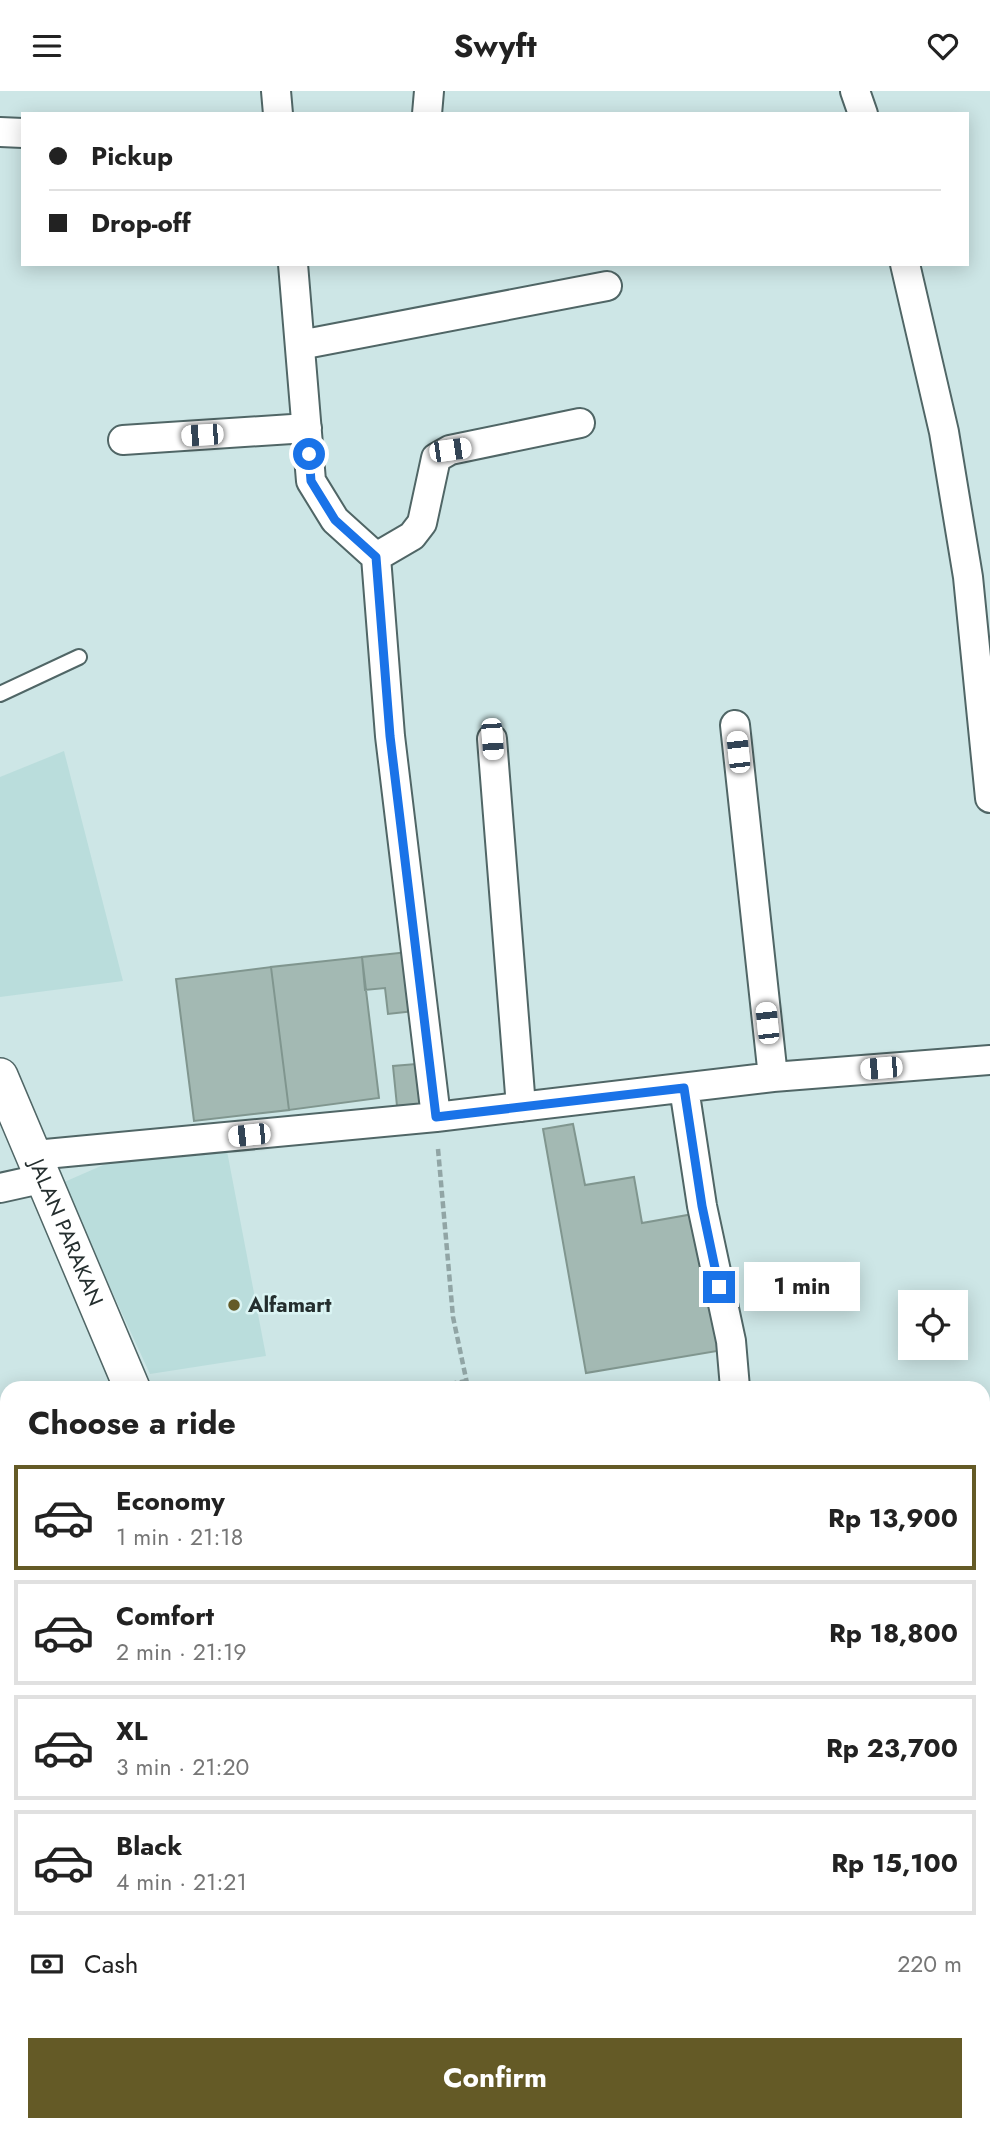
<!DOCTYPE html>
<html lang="en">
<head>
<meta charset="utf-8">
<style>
  body { margin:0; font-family:Jost,sans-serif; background:#f2f2f2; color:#222; height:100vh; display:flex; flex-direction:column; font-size:26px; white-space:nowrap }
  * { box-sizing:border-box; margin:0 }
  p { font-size:23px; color:#767676 }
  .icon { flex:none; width:38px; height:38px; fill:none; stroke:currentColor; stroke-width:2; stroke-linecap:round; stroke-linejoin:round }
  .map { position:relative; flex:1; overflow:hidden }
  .sheet { position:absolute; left:0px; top:1290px; width:990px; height:751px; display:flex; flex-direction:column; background:#fff; border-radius:21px 21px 0 0; box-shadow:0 4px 18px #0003 }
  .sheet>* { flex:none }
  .top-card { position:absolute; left:21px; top:21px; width:948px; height:154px; border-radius:0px; box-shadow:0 4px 18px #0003; display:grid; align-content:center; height:154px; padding:0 28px; background:#fff }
  .buttons { position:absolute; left:898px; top:1199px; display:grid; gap:14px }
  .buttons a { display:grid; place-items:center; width:70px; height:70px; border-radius:0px; background:#fff; box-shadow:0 4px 18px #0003; font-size:35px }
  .end { position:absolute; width:32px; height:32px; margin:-16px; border:9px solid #1a73e8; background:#fff; box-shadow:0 0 0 4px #fff }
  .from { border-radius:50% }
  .bubble { position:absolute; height:49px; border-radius:0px; background:#fff; box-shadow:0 4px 18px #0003; font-size:23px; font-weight:700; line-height:49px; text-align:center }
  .car { position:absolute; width:21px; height:42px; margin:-21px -10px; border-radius:9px; box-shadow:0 0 5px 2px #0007; background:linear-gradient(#fff 24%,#345 0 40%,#fff 0 76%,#345 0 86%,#fff 0) }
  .top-card b { display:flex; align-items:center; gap:24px; height:66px; font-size:26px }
  .top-card b+b { border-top:2px solid #e0e0e0 }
  .top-card i { width:18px; height:18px; background:#222 }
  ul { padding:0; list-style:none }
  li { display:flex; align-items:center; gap:21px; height:105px; margin:0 14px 10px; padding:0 14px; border:4px solid #e0e0e0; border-radius:0px }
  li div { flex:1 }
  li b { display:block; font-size:26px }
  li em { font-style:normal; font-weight:700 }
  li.on { border-color:#645a26 }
  li>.icon { width:63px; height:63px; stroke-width:1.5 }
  h2 { padding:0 28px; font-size:32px; line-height:84px }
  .pay { display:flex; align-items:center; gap:18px; height:77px; padding:0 28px; font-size:26px }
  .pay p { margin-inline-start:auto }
  .cta { display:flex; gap:14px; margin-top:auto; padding:14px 28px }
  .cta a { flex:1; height:80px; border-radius:0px; background:#645a26; color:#fff; font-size:28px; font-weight:700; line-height:80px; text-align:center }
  header { display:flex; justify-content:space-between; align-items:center; height:91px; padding:0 28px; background:#fff; font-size:32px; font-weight:700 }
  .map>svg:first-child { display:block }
  .built { fill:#badddc }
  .building { fill:#a3b9b3; stroke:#80968f; stroke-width:2 }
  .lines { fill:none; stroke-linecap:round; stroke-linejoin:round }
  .service-casing { stroke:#506666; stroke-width:18 }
  .minor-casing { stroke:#506666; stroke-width:32 }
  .tertiary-casing { stroke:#506666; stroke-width:38 }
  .primary-casing { stroke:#506666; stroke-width:42 }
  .path { stroke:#91a5a5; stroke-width:4.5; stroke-dasharray:7 3.5; stroke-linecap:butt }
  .service { stroke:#fff; stroke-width:14 }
  .minor { stroke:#fff; stroke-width:28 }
  .tertiary { stroke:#fff; stroke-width:35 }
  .primary { stroke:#fff; stroke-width:38 }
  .route { stroke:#1a73e8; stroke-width:9 }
  .poi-dot { fill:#645a26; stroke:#daf4f3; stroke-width:2.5 }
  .labels { text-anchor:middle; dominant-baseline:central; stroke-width:5; stroke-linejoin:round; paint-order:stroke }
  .street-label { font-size:21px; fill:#242e2e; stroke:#daf4f3 }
  .poi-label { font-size:21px; font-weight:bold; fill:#242e2e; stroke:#daf4f3; text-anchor:start }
</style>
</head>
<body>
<header><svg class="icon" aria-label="menu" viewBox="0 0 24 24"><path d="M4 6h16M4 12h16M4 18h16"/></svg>Swyft<svg class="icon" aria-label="heart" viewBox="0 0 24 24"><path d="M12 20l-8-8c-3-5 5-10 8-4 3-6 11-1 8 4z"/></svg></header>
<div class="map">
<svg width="990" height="2040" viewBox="0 0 990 2040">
  <rect width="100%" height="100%" fill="#cde6e6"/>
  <path class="built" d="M64,660L123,890L0,906V686Z
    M227,1060L266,1265L150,1283L62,1092L110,1071Z"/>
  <path class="building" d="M408,861L414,920L388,923L385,897L365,899L362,866Z
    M362,866L379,1007L289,1019L271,876Z
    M271,876L289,1019L194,1030L176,888Z
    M416,973L420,1013L397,1015L393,975Z
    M573,1033L585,1094L634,1086L642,1132L699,1122L723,1259L586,1282L543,1038Z
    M984,1503H990V1587H984Z
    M7,1695V1749H0V1696Z
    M984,1717L990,1718V1750H984Z
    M984,1750H990V1846L984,1847Z
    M7,1769V1818L0,1819V1770Z
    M7,1818V1946L0,1947V1819Z
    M990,2002V2040H918V2034H984V2003Z
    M815,2034H818L819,2040H777Z
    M855,2034H903L904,2040H838L837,2036Z"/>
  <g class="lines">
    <g class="service-casing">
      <path id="service" d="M0,603L79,566
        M0,1332L7,1330
        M38,2034L39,2040"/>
    </g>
    <g class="minor-casing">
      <path id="minor" d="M276,0L278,23
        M855,0L863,23
        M427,23L429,0
        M0,41L23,42
        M293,173L311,390L335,429L376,466L390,645L436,1026
        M905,173L944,341L968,486L990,707
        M300,254L607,195
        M123,349L307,337
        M376,466L412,445L422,432L436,367L450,359L580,332
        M735,634L773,986
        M492,648L521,1016
        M684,997L702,1115L731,1250L735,1297
        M35,1064L436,1026L773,986L990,969
        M0,1097L45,1087
        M984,1473L990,1474
        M984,1701L990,1702
        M660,2034L661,2040"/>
    </g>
    <g class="tertiary-casing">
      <g id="tertiary">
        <path id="s1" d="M0,985L132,1297"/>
      </g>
    </g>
    <g class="primary-casing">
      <path id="primary" d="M984,1888L990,1887
        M984,1936L990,1935
        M235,2040L269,2034
        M486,2040L517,2034"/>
    </g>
    <path class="path" d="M438,1058L453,1226L468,1297
      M429,1297L466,1290"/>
    <use href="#service" class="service"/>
    <use href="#minor" class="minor"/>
    <use href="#tertiary" class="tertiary"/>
    <use href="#primary" class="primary"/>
  </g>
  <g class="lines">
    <path class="route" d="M309,363L311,390L335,429L376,466L390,645L436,1026L684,997L702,1115L719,1196"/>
  </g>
  <circle class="poi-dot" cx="234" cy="1214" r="7"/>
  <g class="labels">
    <g class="street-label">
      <text stroke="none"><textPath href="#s1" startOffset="170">JALAN PARAKAN</textPath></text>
    </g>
    <g class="poi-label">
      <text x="248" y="1214">Alfamart</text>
    </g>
  </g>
</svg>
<div class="buttons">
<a><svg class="icon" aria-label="locate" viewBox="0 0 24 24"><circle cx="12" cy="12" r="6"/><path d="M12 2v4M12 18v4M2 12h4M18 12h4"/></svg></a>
</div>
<i class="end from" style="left:309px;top:363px"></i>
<i class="end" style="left:719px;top:1196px"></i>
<div class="bubble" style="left:744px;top:1171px;width:116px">1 min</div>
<i class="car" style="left:202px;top:344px;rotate:266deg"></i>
<i class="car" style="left:450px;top:359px;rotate:82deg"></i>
<i class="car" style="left:492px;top:648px;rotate:176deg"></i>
<i class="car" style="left:738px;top:661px;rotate:354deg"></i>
<i class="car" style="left:767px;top:932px;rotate:354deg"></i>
<i class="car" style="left:881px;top:977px;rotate:265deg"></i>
<i class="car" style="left:249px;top:1044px;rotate:264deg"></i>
<div class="top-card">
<b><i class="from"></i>Pickup</b>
<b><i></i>Drop-off</b>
</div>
<section class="sheet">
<h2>Choose a ride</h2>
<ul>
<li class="on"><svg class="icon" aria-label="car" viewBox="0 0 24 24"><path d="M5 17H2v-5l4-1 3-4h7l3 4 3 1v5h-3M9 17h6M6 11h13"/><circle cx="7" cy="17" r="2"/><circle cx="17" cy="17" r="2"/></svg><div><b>Economy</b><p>1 min · 21:18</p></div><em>Rp 13,900</em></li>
<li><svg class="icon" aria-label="car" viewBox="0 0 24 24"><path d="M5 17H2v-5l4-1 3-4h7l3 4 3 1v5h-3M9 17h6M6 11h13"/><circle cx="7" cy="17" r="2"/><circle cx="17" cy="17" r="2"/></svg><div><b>Comfort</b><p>2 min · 21:19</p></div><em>Rp 18,800</em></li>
<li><svg class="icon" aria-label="car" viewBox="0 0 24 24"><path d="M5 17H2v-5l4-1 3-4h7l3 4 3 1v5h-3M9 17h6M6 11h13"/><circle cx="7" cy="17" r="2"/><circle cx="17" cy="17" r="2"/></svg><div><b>XL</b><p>3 min · 21:20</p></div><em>Rp 23,700</em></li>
<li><svg class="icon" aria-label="car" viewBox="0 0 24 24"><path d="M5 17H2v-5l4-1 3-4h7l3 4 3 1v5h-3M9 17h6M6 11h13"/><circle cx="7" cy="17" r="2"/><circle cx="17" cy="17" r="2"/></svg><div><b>Black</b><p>4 min · 21:21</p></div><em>Rp 15,100</em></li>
</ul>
<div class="pay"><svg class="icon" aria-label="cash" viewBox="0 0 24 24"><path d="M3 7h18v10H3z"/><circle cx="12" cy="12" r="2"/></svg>Cash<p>220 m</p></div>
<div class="cta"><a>Confirm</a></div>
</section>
</div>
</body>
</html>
